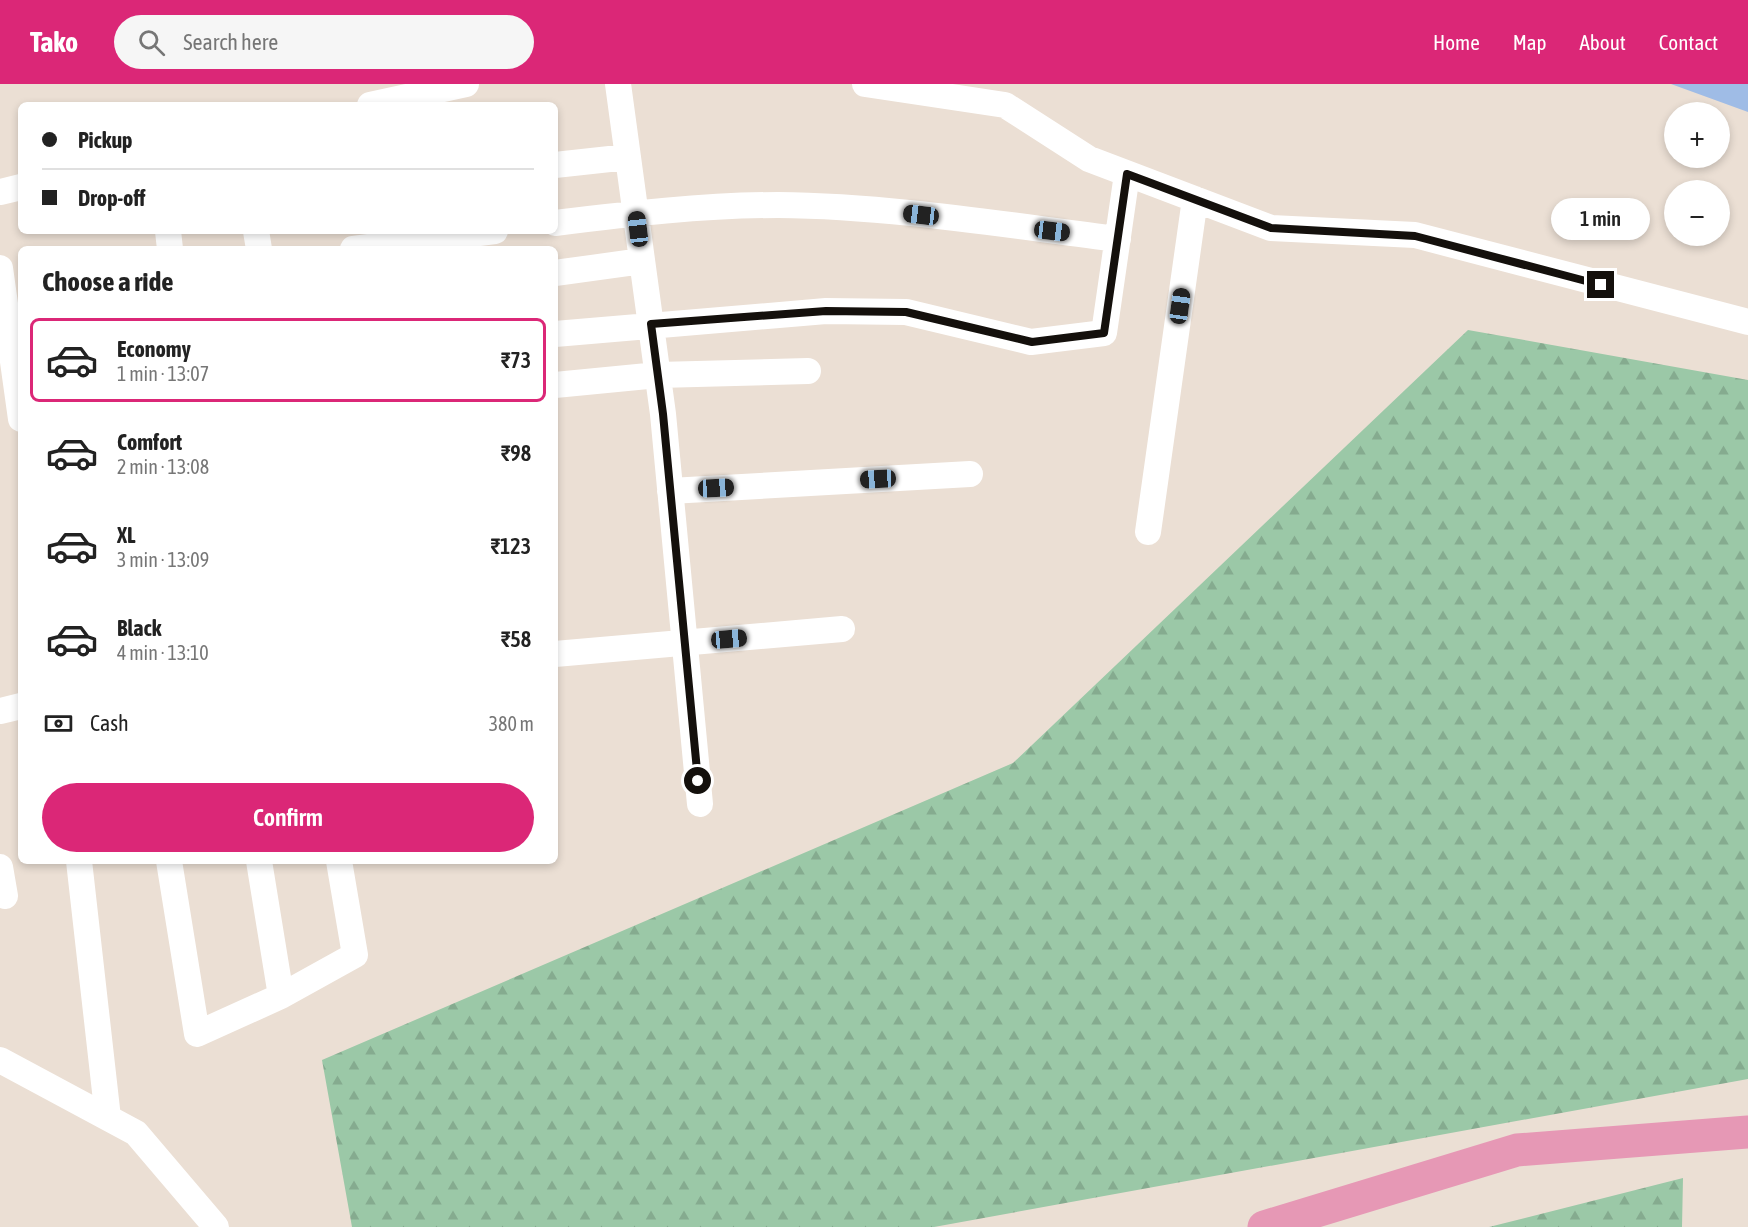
<!DOCTYPE html>
<html lang="en">
<head>
<meta charset="utf-8">
<style>
  body { margin:0; font-family:"Asap Condensed",sans-serif; background:#f6f6f6; color:#222; height:100vh; display:flex; flex-direction:column; font-size:22px; white-space:nowrap }
  * { box-sizing:border-box; margin:0 }
  p { font-size:20px; color:#767676 }
  .icon { flex:none; width:33px; height:33px; fill:none; stroke:currentColor; stroke-width:2; stroke-linecap:round; stroke-linejoin:round }
  .map { position:relative; flex:1; overflow:hidden }
  .side { position:absolute; left:18px; top:162px; width:540px; height:618px; display:flex; flex-direction:column; background:#fff; border-radius:9px; box-shadow:0 3px 9px #0003 }
  .side>* { flex:none }
  .top-card { position:absolute; left:18px; top:18px; width:540px; height:132px; border-radius:9px; box-shadow:0 3px 9px #0003; display:grid; align-content:center; height:132px; padding:0 24px; background:#fff }
  .fabs { position:absolute; left:1664px; top:18px; display:grid; gap:12px }
  .fabs a { display:grid; place-items:center; width:66px; height:66px; border-radius:50%; background:#fff; box-shadow:0 3px 9px #0003; font-size:30px }
  .end { position:absolute; width:27px; height:27px; margin:-14px; border:8px solid #14100c; background:#fff; box-shadow:0 0 0 3px #fff }
  .from { border-radius:50% }
  .bubble { position:absolute; height:42px; border-radius:21px; background:#fff; box-shadow:0 3px 9px #0003; font-size:20px; font-weight:600; line-height:42px; text-align:center }
  .car { position:absolute; width:18px; height:36px; margin:-18px -9px; border-radius:8px; box-shadow:0 0 4px 2px #0007; background:linear-gradient(#222 24%,#8ab4d8 0 40%,#222 0 76%,#8ab4d8 0 86%,#222 0) }
  .top-card b { display:flex; align-items:center; gap:21px; height:57px; font-size:22px }
  .top-card b+b { border-top:2px solid #e0e0e0 }
  .top-card i { width:15px; height:15px; background:#222 }
  ul { padding:0; list-style:none }
  li { display:flex; align-items:center; gap:18px; height:84px; margin:0 12px 9px; padding:0 12px; border:3px solid transparent; border-radius:9px }
  li div { flex:1 }
  li b { display:block; font-size:22px }
  li em { font-style:normal; font-weight:600 }
  li.current { border-color:#db2777 }
  li>.icon { width:54px; height:54px; stroke-width:1.5 }
  h2 { padding:0 24px; font-size:27px; line-height:72px }
  .pay { display:flex; align-items:center; gap:15px; height:66px; padding:0 24px; font-size:22px }
  .pay p { margin-inline-start:auto }
  .action { display:flex; gap:12px; margin-top:auto; padding:12px 24px }
  .action a { flex:1; height:69px; border-radius:36px; background:#db2777; color:#fff; font-size:24px; font-weight:600; line-height:69px; text-align:center }
  header { display:flex; align-items:center; gap:36px; box-sizing:border-box; height:84px; padding:0 30px; background:#db2777; color:#fff }
  header strong { font-size:28px }
  nav { display:flex; gap:33px; margin-inline-start:auto; font-size:21px }
  .search { width:420px; height:54px; background:#f6f6f6; display:flex; align-items:center; gap:15px; box-sizing:border-box; padding:0 21px; border-radius:33px; color:#767676; font-size:22px }
  .map>svg:first-child { display:block }
  .forest { fill:url(#forest-firs) }
  .water { fill:#9fbce6 }
  .lines { fill:none; stroke-linecap:round; stroke-linejoin:round }
  .street { stroke:#fff; stroke-width:26 }
  .primary { stroke:#e698b5; stroke-width:33 }
  .route { stroke:#14100c; stroke-width:8 }
</style>
</head>
<body>
<header>
<strong>Tako</strong>
<div class="search"><svg class="icon" aria-label="search" viewBox="0 0 24 24"><circle cx="10" cy="10" r="6"/><path d="M15 15l6 6"/></svg>Search here</div>
<nav><a>Home</a><a>Map</a><a>About</a><a>Contact</a></nav>
</header>
<div class="map">
<svg width="1748" height="1143" viewBox="0 0 1748 1143">
  <defs>
    <pattern id="forest-firs" width="22" height="20" patternUnits="userSpaceOnUse" patternTransform="scale(1.5)"><rect width="22" height="20" fill="#9bc8a7"/><path d="M5 1l3.5 6h-7zM16 11l3.5 6h-7z" fill="#85ab8f"/></pattern>
  </defs>
  <rect width="100%" height="100%" fill="#ebdfd4"/>
  <path class="forest" d="M1468,246L1748,296V995L934,1143H352L322,976L1013,679Z
    M1683,1094L1682,1143H1489Z"/>
  <path class="water" d="M1671,0H1748V28Z"/>
  <g class="lines">
    <path class="street" d="M618,0L663,330L700,720
      M865,0L1005,21L1089,75L1271,144L1415,151L1748,238
      M370,21L466,0
      M555,81L628,73
      M0,108L21,103
      M555,139C628,130 703,121 778,121C891,122 1005,141 1118,155
      M168,147L170,165
      M256,147L259,165
      M353,165L495,147
      M0,184L21,335
      M555,189L642,177
      M555,250L826,227L906,228L1031,258L1104,249L1127,90
      M555,301L658,291L808,287
      M670,407L970,390
      M1148,448L1195,115
      M555,570L842,545
      M0,627L21,622
      M79,777L108,1034
      M169,777L197,950L281,912L355,871L339,777
      M259,777L281,912
      M0,783L5,812
      M0,976L136,1049L216,1143"/>
    <path class="primary" d="M1264,1143L1517,1066L1748,1048"/>
  </g>
  <g class="lines">
    <path class="route" d="M698,697L663,330L651,240L826,227L906,228L1032,258L1104,249L1127,90L1271,144L1415,152L1601,201"/>
  </g>
</svg>
<div class="fabs">
<a>+</a>
<a>−</a>
</div>
<i class="end from" style="left:698px;top:697px"></i>
<i class="end" style="left:1601px;top:201px"></i>
<div class="bubble" style="left:1551px;top:114px;width:99px">1 min</div>
<i class="car" style="left:921px;top:131px;rotate:277deg"></i>
<i class="car" style="left:638px;top:145px;rotate:353deg"></i>
<i class="car" style="left:1052px;top:147px;rotate:97deg"></i>
<i class="car" style="left:1180px;top:222px;rotate:8deg"></i>
<i class="car" style="left:878px;top:395px;rotate:267deg"></i>
<i class="car" style="left:716px;top:404px;rotate:87deg"></i>
<i class="car" style="left:729px;top:555px;rotate:85deg"></i>
<div class="top-card">
<b><i class="from"></i>Pickup</b>
<b><i></i>Drop-off</b>
</div>
<section class="side">
<h2>Choose a ride</h2>
<ul>
<li class="current"><svg class="icon" aria-label="car" viewBox="0 0 24 24"><path d="M5 17H2v-5l4-1 3-4h7l3 4 3 1v5h-3M9 17h6M6 11h13"/><circle cx="7" cy="17" r="2"/><circle cx="17" cy="17" r="2"/></svg><div><b>Economy</b><p>1 min · 13:07</p></div><em>₹73</em></li>
<li><svg class="icon" aria-label="car" viewBox="0 0 24 24"><path d="M5 17H2v-5l4-1 3-4h7l3 4 3 1v5h-3M9 17h6M6 11h13"/><circle cx="7" cy="17" r="2"/><circle cx="17" cy="17" r="2"/></svg><div><b>Comfort</b><p>2 min · 13:08</p></div><em>₹98</em></li>
<li><svg class="icon" aria-label="car" viewBox="0 0 24 24"><path d="M5 17H2v-5l4-1 3-4h7l3 4 3 1v5h-3M9 17h6M6 11h13"/><circle cx="7" cy="17" r="2"/><circle cx="17" cy="17" r="2"/></svg><div><b>XL</b><p>3 min · 13:09</p></div><em>₹123</em></li>
<li><svg class="icon" aria-label="car" viewBox="0 0 24 24"><path d="M5 17H2v-5l4-1 3-4h7l3 4 3 1v5h-3M9 17h6M6 11h13"/><circle cx="7" cy="17" r="2"/><circle cx="17" cy="17" r="2"/></svg><div><b>Black</b><p>4 min · 13:10</p></div><em>₹58</em></li>
</ul>
<div class="pay"><svg class="icon" aria-label="cash" viewBox="0 0 24 24"><path d="M3 7h18v10H3z"/><circle cx="12" cy="12" r="2"/></svg>Cash<p>380 m</p></div>
<div class="action"><a>Confirm</a></div>
</section>
</div>
</body>
</html>
